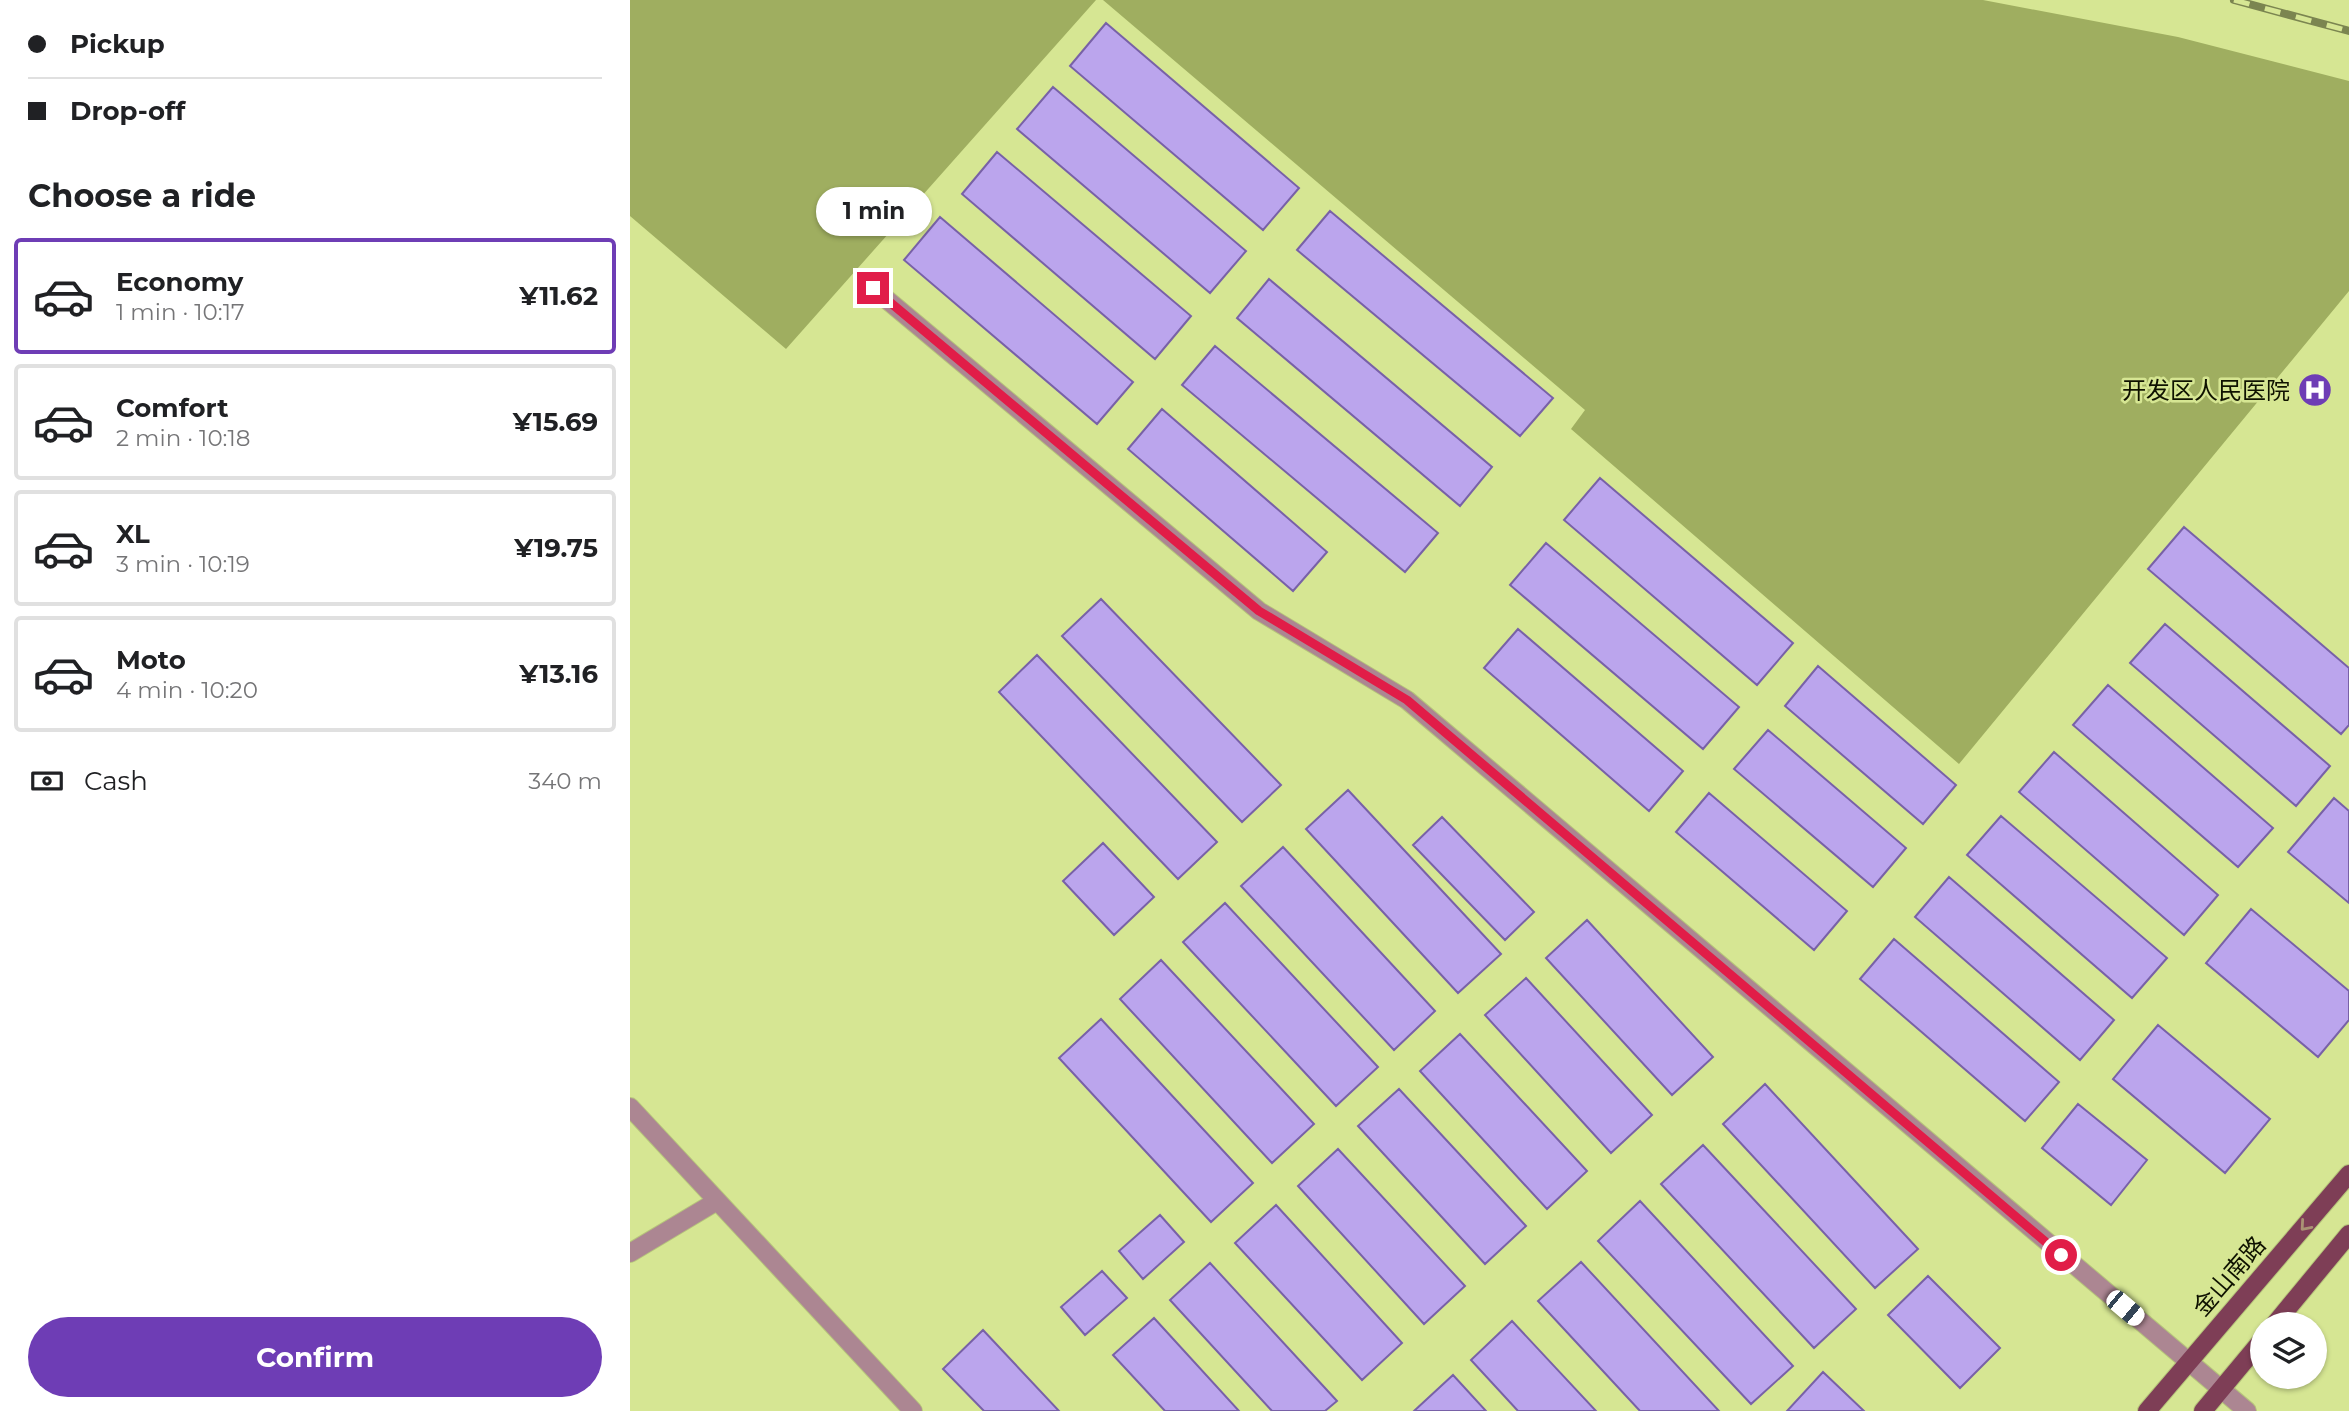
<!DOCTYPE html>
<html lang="en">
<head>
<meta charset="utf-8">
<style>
  body { margin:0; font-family:Montserrat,"Noto Sans SC",sans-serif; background:#f6f6f6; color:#202124; height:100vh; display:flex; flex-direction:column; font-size:26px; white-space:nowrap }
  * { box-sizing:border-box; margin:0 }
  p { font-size:23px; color:#757577 }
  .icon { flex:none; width:38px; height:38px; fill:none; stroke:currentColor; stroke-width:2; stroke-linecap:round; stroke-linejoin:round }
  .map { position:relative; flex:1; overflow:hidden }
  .panel { display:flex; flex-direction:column; background:#fff; width:630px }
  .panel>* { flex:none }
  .top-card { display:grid; align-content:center; height:154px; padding:0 28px; background:#fff }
  .tools { position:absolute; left:1620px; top:1312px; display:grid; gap:14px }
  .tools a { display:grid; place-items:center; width:77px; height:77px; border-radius:50%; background:#fff; box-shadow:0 2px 5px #0004; font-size:35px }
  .end { position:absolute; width:32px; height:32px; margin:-16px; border:9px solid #e11d48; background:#fff; box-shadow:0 0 0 4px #fff }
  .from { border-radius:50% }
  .bubble { position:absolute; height:49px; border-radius:24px; background:#fff; box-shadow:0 2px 5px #0004; font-size:23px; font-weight:700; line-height:49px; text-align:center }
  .car { position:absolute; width:21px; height:42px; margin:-21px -10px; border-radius:9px; box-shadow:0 0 5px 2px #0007; background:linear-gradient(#fff 24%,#345 0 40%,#fff 0 76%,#345 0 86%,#fff 0) }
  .top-card b { display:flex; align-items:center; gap:24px; height:66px; font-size:26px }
  .top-card b+b { border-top:2px solid #e0e0e0 }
  .top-card i { width:18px; height:18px; background:#202124 }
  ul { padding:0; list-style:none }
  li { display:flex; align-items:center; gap:21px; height:116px; margin:0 14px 10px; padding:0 14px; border:4px solid #e0e0e0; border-radius:7px }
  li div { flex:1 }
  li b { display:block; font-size:26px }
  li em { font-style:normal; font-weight:700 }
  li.current { border-color:#6e3db5 }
  li>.icon { width:63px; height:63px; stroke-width:1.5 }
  h2 { padding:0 28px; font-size:32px; line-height:84px }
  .pay { display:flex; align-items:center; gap:18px; height:77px; padding:0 28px; font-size:26px }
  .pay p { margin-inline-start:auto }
  .cta { display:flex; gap:14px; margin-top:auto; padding:14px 28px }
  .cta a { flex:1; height:80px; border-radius:42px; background:#6e3db5; color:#fff; font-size:28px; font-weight:700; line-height:80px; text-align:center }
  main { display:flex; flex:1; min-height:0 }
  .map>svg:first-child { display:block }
  .forest { fill:#9fae60 }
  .building { fill:#bba5ed; stroke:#7861a7; stroke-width:2 }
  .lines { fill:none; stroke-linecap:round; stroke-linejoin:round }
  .minor-casing { stroke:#b6c47b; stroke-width:20 }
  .major-casing { stroke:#b6c47b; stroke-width:20 }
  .minor { stroke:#ac8692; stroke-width:18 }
  .major { stroke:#7e3e56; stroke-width:18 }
  .rail-casing { stroke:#7b8550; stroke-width:8 }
  .rail { stroke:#d6e693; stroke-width:5; stroke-dasharray:16; stroke-linecap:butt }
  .oneway { stroke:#aa9274 }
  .route { stroke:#e11d48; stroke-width:9 }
  .labels { text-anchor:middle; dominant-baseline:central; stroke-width:5; stroke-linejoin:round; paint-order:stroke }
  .poi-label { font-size:24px; fill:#0f1200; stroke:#d6e693; text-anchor:end }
  .street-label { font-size:24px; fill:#0f1200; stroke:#d6e693 }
</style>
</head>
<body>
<main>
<section class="panel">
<div class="top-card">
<b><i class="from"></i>Pickup</b>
<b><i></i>Drop-off</b>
</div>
<h2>Choose a ride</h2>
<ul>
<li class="current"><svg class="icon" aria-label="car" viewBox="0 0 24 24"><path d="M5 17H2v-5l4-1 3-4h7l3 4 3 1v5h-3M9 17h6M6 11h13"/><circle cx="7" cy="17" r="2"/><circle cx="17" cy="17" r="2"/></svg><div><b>Economy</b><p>1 min · 10:17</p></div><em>¥11.62</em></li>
<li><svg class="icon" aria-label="car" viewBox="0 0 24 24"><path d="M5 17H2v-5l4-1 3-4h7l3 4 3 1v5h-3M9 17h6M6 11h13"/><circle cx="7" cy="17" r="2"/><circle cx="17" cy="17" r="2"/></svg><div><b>Comfort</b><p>2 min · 10:18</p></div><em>¥15.69</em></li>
<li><svg class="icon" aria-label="car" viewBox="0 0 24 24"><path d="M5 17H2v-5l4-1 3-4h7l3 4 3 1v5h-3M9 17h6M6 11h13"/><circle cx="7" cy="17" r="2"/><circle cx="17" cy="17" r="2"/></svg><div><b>XL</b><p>3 min · 10:19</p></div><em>¥19.75</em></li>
<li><svg class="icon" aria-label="car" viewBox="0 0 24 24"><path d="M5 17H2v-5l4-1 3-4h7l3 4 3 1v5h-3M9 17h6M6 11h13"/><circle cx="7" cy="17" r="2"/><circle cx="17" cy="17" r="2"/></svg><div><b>Moto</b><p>4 min · 10:20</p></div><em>¥13.16</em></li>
</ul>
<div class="pay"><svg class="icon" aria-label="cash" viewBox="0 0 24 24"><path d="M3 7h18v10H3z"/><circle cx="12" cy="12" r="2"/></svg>Cash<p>340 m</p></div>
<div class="cta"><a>Confirm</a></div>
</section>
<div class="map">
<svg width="1719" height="1411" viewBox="0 0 1719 1411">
  <rect width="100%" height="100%" fill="#d6e693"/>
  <path class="forest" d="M0,0H466L156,349L0,216Z
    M473,0H1353L1548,37L1719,81V291L1329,764L941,429L955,410Z"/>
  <path class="building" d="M476,23L669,188L633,230L440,66Z
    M423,87L616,251L580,293L387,129Z
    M367,152L561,316L525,359L332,194Z
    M700,211L923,398L890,436L667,250Z
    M310,217L503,382L467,424L274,260Z
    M639,279L862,467L830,506L607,318Z
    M585,346L808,533L775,572L552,385Z
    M532,409L697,552L663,591L498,449Z
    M970,478L1163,643L1127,685L934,520Z
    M1554,527L1719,668V725L1711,734L1518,569Z
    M916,543L1109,707L1073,749L880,585Z
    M471,599L651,785L612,822L432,636Z
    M1535,624L1700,766L1666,806L1500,663Z
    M888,629L1053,771L1019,811L854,668Z
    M407,655L587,842L548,879L369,692Z
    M1188,666L1326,785L1293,824L1155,706Z
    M1478,685L1643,828L1608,867L1443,725Z
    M1138,730L1276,848L1243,887L1104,769Z
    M1424,752L1588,895L1554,935L1389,792Z
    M718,790L871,954L828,993L676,829Z
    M1079,793L1217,911L1184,950L1046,832Z
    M1704,798L1719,811V903L1658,852Z
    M1371,816L1537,958L1502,998L1337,855Z
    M812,817L904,912L875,940L783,845Z
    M473,843L524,897L484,935L433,881Z
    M653,847L805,1011L764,1050L611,886Z
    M1319,877L1484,1020L1450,1060L1285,917Z
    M595,903L748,1067L706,1106L553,942Z
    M1621,909L1719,991V1020L1688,1057L1576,963Z
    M957,920L1083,1057L1042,1095L916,958Z
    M1264,939L1429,1082L1395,1121L1230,979Z
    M531,960L684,1124L642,1163L490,999Z
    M896,978L1022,1115L981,1153L855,1015Z
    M471,1019L623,1183L581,1222L429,1058Z
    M1528,1025L1640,1119L1595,1173L1483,1079Z
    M830,1034L957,1171L917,1209L790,1071Z
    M1135,1084L1288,1249L1245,1288L1093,1124Z
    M769,1089L896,1226L855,1264L728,1126Z
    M1448,1104L1517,1160L1481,1205L1412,1148Z
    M1073,1145L1226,1309L1184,1348L1031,1184Z
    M708,1149L835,1286L794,1324L668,1186Z
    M1010,1201L1163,1366L1121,1404L968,1241Z
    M646,1205L772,1343L732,1380L605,1243Z
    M530,1215L554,1242L513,1279L489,1251Z
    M951,1262L1089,1411H1010L908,1301Z
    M580,1263L707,1401L695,1411H642L540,1300Z
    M472,1271L497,1298L455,1335L431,1307Z
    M1298,1276L1370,1348L1330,1388L1258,1315Z
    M524,1318L609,1411H535L483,1355Z
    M882,1321L966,1411H888L841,1360Z
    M353,1330L429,1411H354L313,1369Z
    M1193,1372L1234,1411H1157Z
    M823,1375L856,1411H784Z"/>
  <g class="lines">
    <g class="minor-casing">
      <path id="minor" d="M243,288L629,611L777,700L1617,1411
        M0,1107L283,1411
        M0,1253L87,1201"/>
    </g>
    <g class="major-casing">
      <path id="major" d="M1644,1325L1719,1234
        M1517,1411L1719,1174
        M1573,1411L1633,1339"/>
    </g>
    <use href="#minor" class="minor"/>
    <use href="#major" class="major"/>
    <g class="rail-casing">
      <path id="rail" d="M1604,0L1719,31"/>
    </g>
    <use href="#rail" class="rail"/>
  </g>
  <defs><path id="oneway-chevron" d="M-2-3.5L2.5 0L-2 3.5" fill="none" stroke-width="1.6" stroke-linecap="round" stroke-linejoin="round" transform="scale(1.75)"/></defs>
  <use class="oneway" href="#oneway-chevron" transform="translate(1675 1226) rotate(131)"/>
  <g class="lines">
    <path class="route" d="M243,288L629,611L777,700L1431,1255"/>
  </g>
  <defs>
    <g id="hospital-disc" transform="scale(1.75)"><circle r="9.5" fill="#6e3db5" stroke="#d6e693"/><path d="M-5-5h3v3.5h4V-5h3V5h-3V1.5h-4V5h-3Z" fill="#fff"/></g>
  </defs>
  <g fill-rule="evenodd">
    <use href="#hospital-disc" x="1685" y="390"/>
  </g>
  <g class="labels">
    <g class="poi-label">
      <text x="1660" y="390">开发区人民医院</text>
    </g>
    <g class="street-label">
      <text transform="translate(1599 1276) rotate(-49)">金山南路</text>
    </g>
  </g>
</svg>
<div class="tools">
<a><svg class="icon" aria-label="layers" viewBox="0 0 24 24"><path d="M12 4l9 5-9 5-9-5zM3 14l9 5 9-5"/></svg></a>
</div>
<i class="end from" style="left:1431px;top:1255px"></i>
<i class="end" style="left:243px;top:288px"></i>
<div class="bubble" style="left:186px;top:187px;width:116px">1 min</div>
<i class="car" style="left:1495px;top:1308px;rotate:130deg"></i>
</div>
</main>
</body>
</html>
